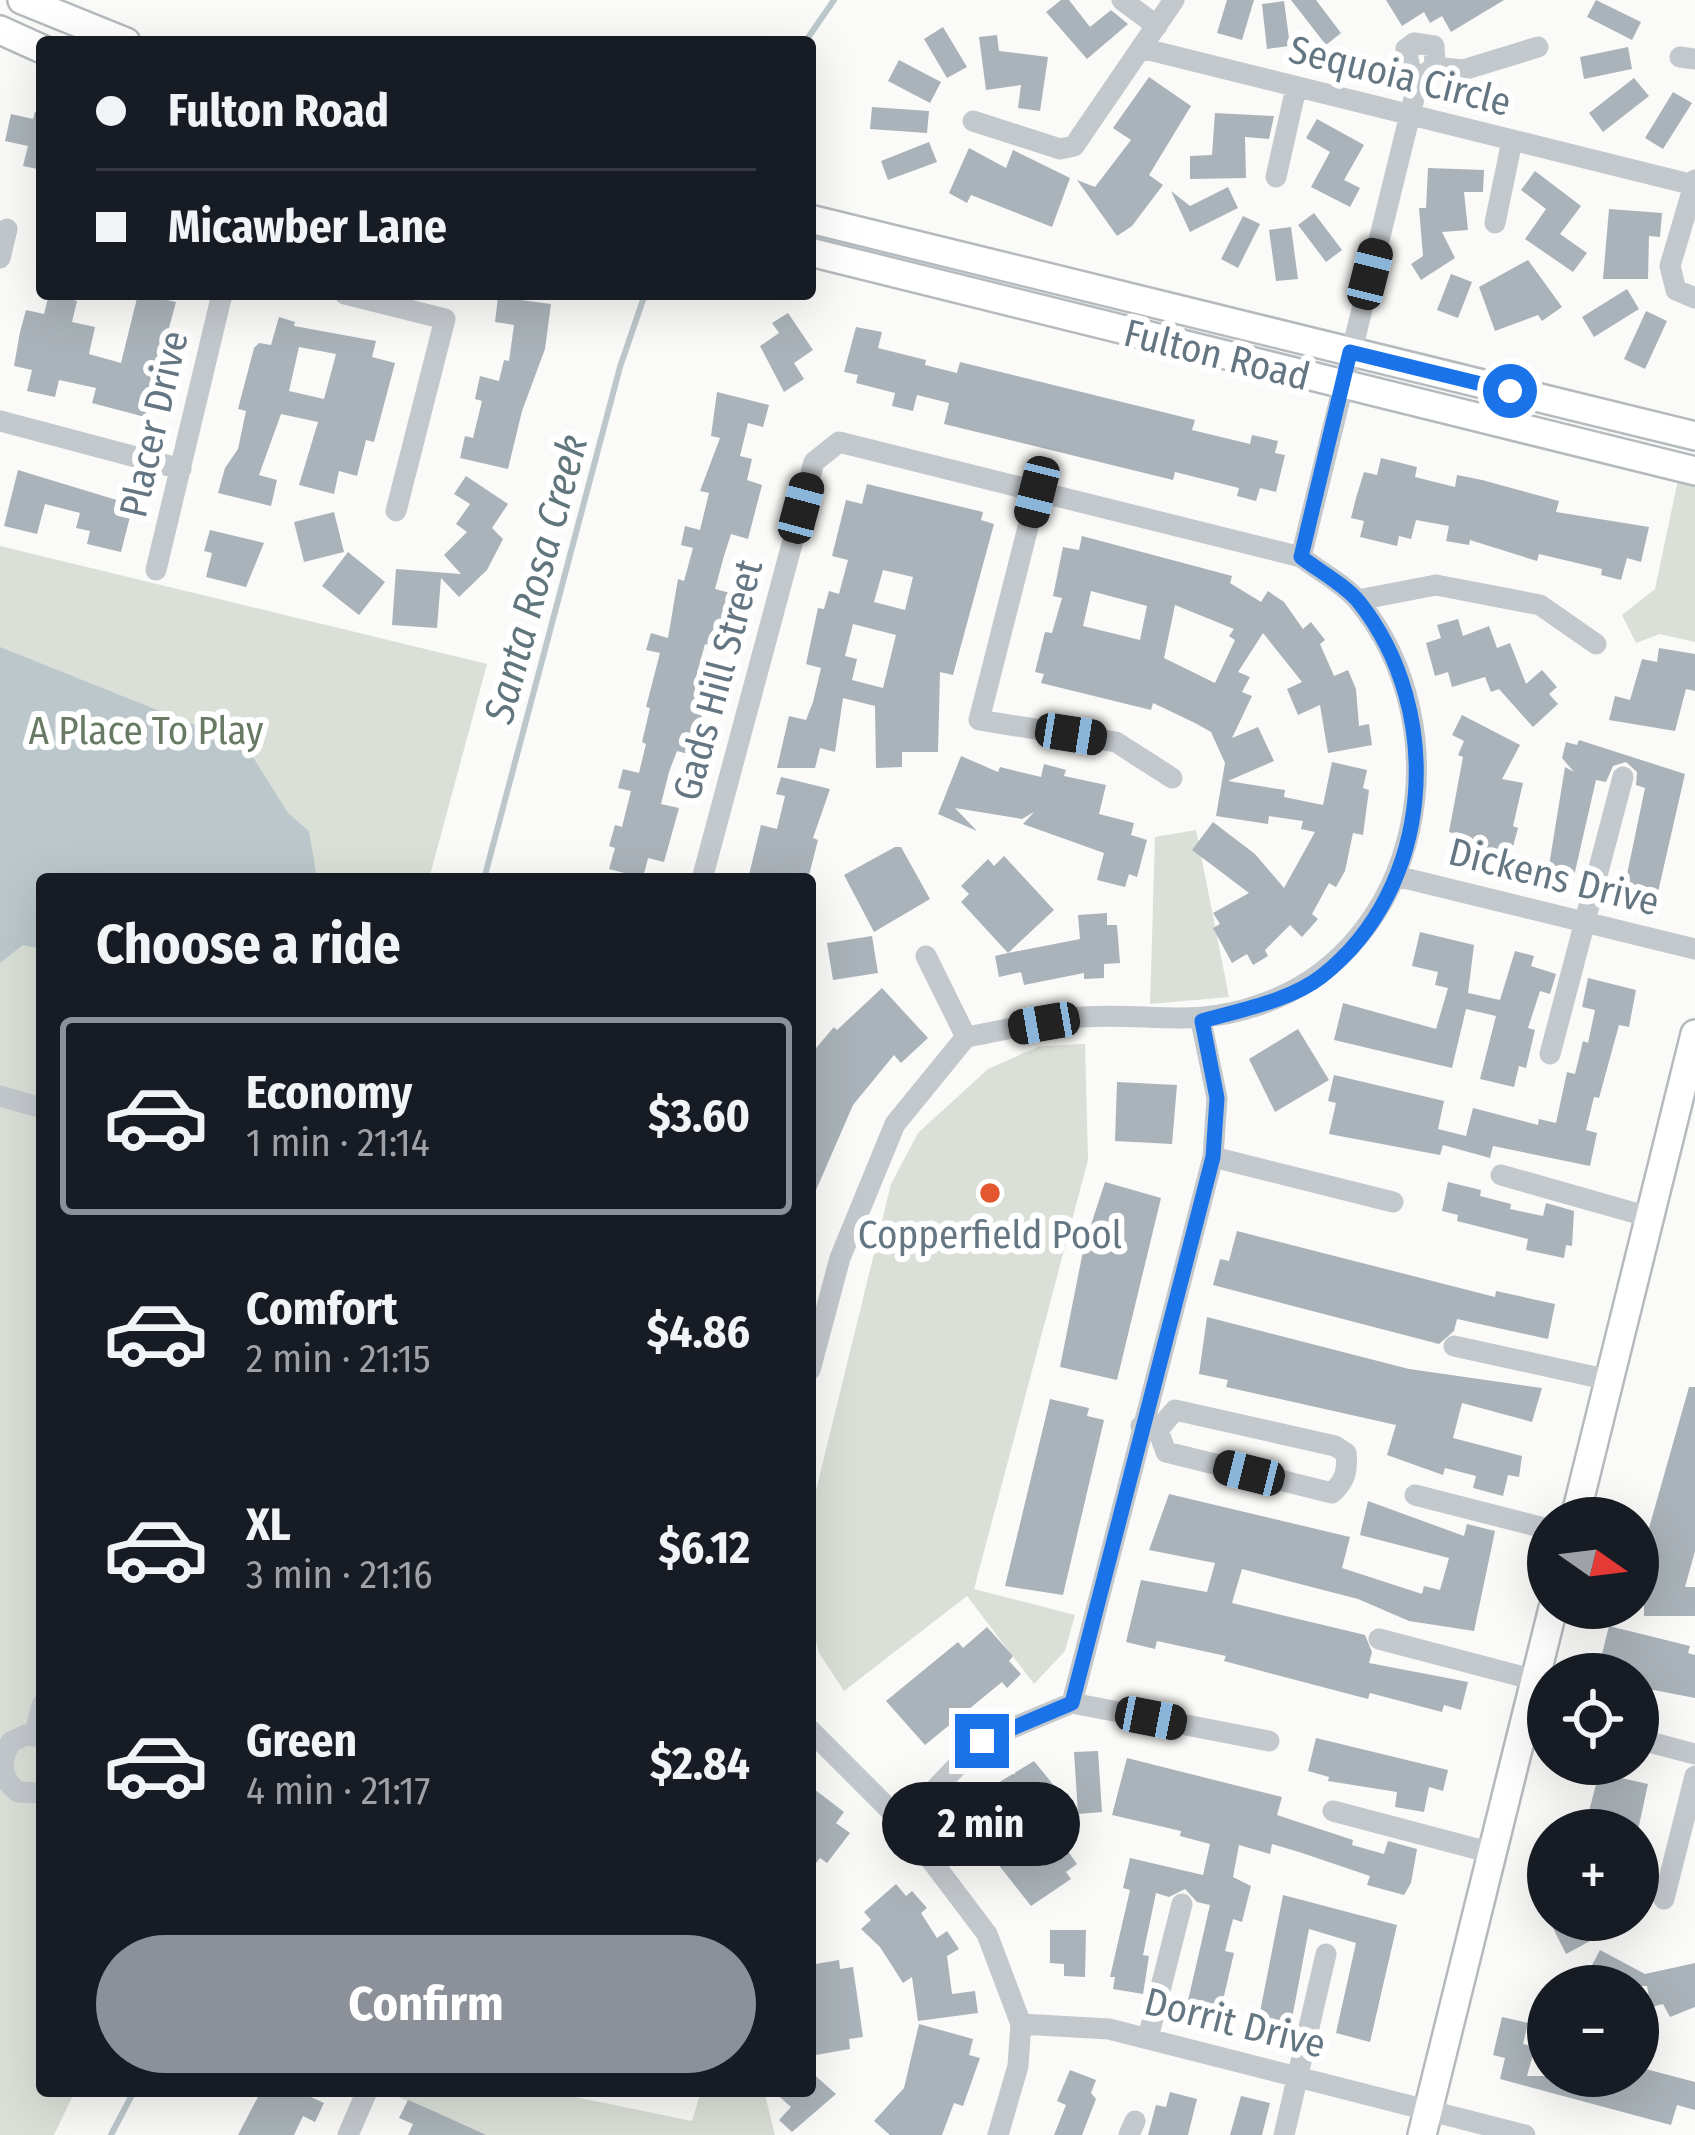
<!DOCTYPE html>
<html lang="en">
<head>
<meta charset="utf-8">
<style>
  body { margin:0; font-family:"Fira Sans Condensed",sans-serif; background:#20242c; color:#f1f3f6; height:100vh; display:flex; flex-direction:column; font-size:45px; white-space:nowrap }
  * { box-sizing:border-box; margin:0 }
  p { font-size:39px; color:#9ea1a6 }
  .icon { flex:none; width:66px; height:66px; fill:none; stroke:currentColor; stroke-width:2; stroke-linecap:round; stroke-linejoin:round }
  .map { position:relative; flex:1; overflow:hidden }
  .sheet { position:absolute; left:36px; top:873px; width:780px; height:1224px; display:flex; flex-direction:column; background:#171b24; border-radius:12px; box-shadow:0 12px 48px #0002 }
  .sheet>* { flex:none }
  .guide { position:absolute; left:36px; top:36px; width:780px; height:264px; border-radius:12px; box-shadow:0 12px 48px #0002; display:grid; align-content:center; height:264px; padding:0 60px; background:#171b24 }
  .needle { width:78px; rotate:104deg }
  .controls { position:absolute; left:1527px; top:1497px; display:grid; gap:24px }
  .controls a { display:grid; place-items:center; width:132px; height:132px; border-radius:50%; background:#171b24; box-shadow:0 12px 48px #0002; font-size:60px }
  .end { position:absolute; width:54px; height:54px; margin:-27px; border:15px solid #1a73e8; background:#fff; box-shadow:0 0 0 6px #fff }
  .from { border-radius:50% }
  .bubble { position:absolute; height:84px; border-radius:42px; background:#171b24; box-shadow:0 12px 48px #0002; font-size:39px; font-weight:700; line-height:84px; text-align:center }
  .car { position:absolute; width:36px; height:72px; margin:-36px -18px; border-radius:15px; box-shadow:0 0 9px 3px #0007; background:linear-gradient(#222 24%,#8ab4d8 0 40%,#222 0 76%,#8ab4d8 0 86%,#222 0) }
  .guide b { display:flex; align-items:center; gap:42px; height:114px; font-size:45px }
  .guide b+b { border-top:3px solid #363941 }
  .guide i { width:30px; height:30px; background:#f1f3f6 }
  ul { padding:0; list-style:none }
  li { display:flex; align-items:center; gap:36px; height:198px; margin:0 24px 18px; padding:0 36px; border:6px solid transparent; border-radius:12px }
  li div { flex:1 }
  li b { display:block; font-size:45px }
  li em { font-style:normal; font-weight:700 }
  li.on { border-color:#8c9099 }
  li>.icon { width:108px; height:108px; stroke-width:1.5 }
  h2 { padding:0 60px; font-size:54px; line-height:144px }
  .cta { display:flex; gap:24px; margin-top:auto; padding:24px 60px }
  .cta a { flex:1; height:138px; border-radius:72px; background:#8c9099; color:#fff; font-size:48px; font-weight:700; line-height:138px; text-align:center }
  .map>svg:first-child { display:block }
  .green { fill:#dadfd7 }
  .water { fill:#bbc7cb }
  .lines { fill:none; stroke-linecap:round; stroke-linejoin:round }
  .stream { stroke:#bbc7cb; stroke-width:6 }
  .building { fill:#aab3b9; fill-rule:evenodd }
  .major-casing { stroke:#b5babe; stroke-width:32 }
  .minor { stroke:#c3c8cc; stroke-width:21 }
  .major { stroke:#fff; stroke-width:27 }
  .route { stroke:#1a73e8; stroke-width:15 }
  .poi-dot { fill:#e4572e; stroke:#fff; stroke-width:4.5 }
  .labels { text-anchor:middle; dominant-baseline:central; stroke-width:12; stroke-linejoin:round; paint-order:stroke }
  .street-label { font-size:39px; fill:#657683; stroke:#fff }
  .park-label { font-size:39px; fill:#687a64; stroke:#fff }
  .poi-label { font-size:39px; fill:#657683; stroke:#fff }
  .water-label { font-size:42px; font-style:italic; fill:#60757c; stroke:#fff }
</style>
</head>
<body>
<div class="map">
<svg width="1695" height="2135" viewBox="0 0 1695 2135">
  <rect width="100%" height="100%" fill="#fafaf8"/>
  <path class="green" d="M1678,480L1695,485V642L1660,634L1636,643L1622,615L1655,589Z
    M0,546L487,664L429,879H42V2091H75L54,2135H0Z
    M1196,830L1229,997L1150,1004L1155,837Z
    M1085,1044L1088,1160L974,1589L1075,1615L1065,1651L1034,1684L967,1596L844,1691L819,1653L810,1619V1515L891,1184L918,1133L988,1069L1040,1046Z
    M399,2091H546L692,2121L701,2091H764L775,2135H477L397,2096Z"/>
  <path class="water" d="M0,647L237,742L251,754L288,813L309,831L317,879H42V949L23,945L0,963Z"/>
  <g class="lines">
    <path class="stream" d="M805,42L834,0
      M484,879L620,367L645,294
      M111,2135L134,2091"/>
  </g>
  <path class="building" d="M1061,0H1069L1090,27L1111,10L1128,24L1087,59L1046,12Z
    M1227,0H1254L1242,40L1217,33Z
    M1291,0H1316L1341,33L1326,45Z
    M1386,0H1504L1451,32L1442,16L1430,23L1424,12L1402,26Z
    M1596,0L1641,22L1632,40L1587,17Z
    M1284,1L1290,46L1267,49L1262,4Z
    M943,27L967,67L947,78L924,39Z
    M997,35L999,51L1048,57L1040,111L1018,108L1021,85L986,90L979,37Z
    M1628,47L1632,69L1584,79L1580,57Z
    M899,60L941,82L930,103L888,81Z
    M1149,77L1191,106L1149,175L1163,185L1132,226L1117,236L1077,180L1095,187L1131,140L1113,128Z
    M1634,78L1649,96L1603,132L1589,113Z
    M1673,92L1692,103L1663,149L1645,138Z
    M872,107L929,111L927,133L870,129Z
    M35,112L42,113V170L23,166L28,146L5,141L11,114L33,119Z
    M1215,113L1274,116L1269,139L1245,137L1246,178L1190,179V156L1212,155Z
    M1317,119L1364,145L1344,180L1360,188L1350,207L1311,187L1330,152L1306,138Z
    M929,142L937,162L888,180L881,161Z
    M969,148L1006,168L1013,150L1070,178L1052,227L971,195L967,203L949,193Z
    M1428,168L1484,170L1483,192H1464L1468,230L1442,232L1455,258L1421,280L1411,264L1423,256L1419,208H1426Z
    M1535,171L1581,206L1560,234L1587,253L1573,272L1525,239L1546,209L1521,190Z
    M1228,187L1238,208L1190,232L1171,191L1190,206Z
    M1609,209L1662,213L1660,237L1649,236L1648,279H1603Z
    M1314,213L1342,250L1326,262L1298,225Z
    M1243,216L1260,224L1238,268L1221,259Z
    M1291,227L1298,279L1276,281L1269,230Z
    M1528,260L1562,307L1542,321L1538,315L1495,331L1479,287Z
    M1451,274L1472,282L1458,318L1437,310Z
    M1627,289L1639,309L1594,337L1582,317Z
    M49,294L77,301L72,322L95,327L89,354L121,363L138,294L176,302L145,417L92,403L96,388L59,380L55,397L27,391L32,370L14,366L20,332L26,310L44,314Z
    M498,297L551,304L545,349L522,411L508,469L460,458L465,436L473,438L482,401L475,399L480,376L499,381L504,360L509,361L514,325L495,322Z
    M1646,311L1667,321L1645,369L1624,359Z
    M788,313L813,350L794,363L804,379L784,392L760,346L779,333L772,323Z
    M279,317L295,322L294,326L376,341L372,357L395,363L374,442L366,440L357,476L339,471L334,494L299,485L318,422L281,414L259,475L277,480L271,506L218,493L225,468L238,449L246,411L238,409L254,348L259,343L271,345ZM299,347L336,354L324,399L289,391Z
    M856,327L882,332L878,348L926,360L925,365L957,373L960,362L1195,420L1192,430L1250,444L1252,435L1278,441L1275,453L1285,455L1276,492L1260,488L1256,501L1237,496L1239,488L1175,472L1173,480L944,424L949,403L917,395L913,411L892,406L895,393L856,383L858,375L844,372Z
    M717,392L769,405L763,427L748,423L740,456L752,459L747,480L762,485L748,539L731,534L724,556L715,589L734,594L727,625L721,648L705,644L696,677L706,679L702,697L706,698L692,755L677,751L669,772L661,804L679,808L664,862L648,858L643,878L609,869L615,848L609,846L615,825L622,827L631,791L618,788L623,769L639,773L646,744L642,742L650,708L646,707L660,653L646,650L651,633L668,638L678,579L684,581L693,548L681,545L685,526L700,530L709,493L700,491L720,438L711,436Z
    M1381,458L1417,467L1415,477L1455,487L1457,475L1482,480L1559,501L1556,512L1649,527L1641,562L1627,558L1621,580L1601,575L1602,569L1539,554L1537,561L1470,540L1469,545L1446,541L1449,526L1416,520L1411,539L1399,536L1397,546L1360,537L1364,521L1351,518L1356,498L1364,472L1377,475Z
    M18,470L133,505L121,552L87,544L90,531L76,528L80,513L45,504L37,534L4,526Z
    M466,476L508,504L492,528L503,539L487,570L459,597L441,578L437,628L392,625L396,569L461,574L444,555L467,532L456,524L470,504L454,494Z
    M867,484L983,512L981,520L994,524L953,675L940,672L938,752H902V767L876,768L875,706L843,698L835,752L820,748L815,768H777L789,716L806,720L813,702L821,668L806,664L818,608L824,609L829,591L839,594L848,560L832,556L846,500L862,504ZM883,570L913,577L905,610L874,602ZM853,624L896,635L883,688L852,680L857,659L845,656Z
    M334,512L344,552L304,562L294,522Z
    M210,530L264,543L246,587L206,577L212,553L204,551Z
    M1082,536L1232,576L1230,583L1261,602L1268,591L1284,602L1303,629L1311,622L1325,640L1320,644L1334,676L1348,670L1356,689L1359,726L1369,724L1372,745L1328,753L1320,705L1298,715L1287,689L1302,682L1263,633L1238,672L1250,677L1242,692L1252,696L1232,738L1258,727L1274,761L1228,781L1285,790L1284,797L1323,805L1332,762L1367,770L1363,788L1369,790L1363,835L1353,833L1345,871L1336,887L1329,883L1312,914L1318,919L1302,937L1290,925L1265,950L1268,956L1253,965L1247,954L1232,963L1213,928L1220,924L1213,913L1249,893L1192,850L1213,822L1255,854L1284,888L1315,832L1301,829L1303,821L1269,816L1268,824L1216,816L1225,763L1211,732L1195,723L1153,703L1151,710L1041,683L1044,674L1035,672L1045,632L1052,633L1062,598L1053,596L1063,547L1079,550ZM1091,591L1147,606L1140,640L1083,626ZM1175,605L1234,629L1229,636L1235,640L1215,683L1164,658Z
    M348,552L385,582L359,615L322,586Z
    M1458,619L1463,636L1489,626L1497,648L1510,643L1526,684L1542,670L1557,687L1549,694L1558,704L1533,727L1499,689L1491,692L1485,677L1452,687L1448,672L1435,676L1426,643L1441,638L1437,625Z
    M1659,648L1695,654V691L1686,689L1675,731L1609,720L1615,696L1630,700L1642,659L1657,662Z
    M1462,715L1520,745L1502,779L1523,783L1513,826L1518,828L1511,854L1498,851L1495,860L1460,851L1464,836L1449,832L1463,757L1458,755L1464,741L1452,735Z
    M1579,740L1685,774L1658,892L1625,884L1645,788L1636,785L1637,772L1626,762L1613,766L1606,782L1596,780L1574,876L1548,872L1565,767L1574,772L1562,758L1566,742L1577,745Z
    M961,756L998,772L1000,767L1041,777L1044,764L1066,770L1064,776L1106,785L1099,814L1134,823L1131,835L1147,840L1137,877L1129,874L1125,887L1097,880L1104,853L1023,824L1034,812L1022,819L955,808L977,831L938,814Z
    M781,777L830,789L813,838L818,840L808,879H748L761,825L777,829L785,796L776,794Z
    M895,847H901L930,899L874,932L844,875Z
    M1004,856L1054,910L1008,953L1080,939L1078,915L1107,913V925H1117L1120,963L1104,964V978L1084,979V973L1024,985L1021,972L999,977L995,956L1008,953L961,902L969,894L961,886L988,859L994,866Z
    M1420,932L1474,945L1468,993L1500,1000L1515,951L1534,956L1531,966L1556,974L1550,994L1540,991L1528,1028L1535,1030L1526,1068L1519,1066L1514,1087L1480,1079L1496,1016L1466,1009L1452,1068L1334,1040L1343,1003L1436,1029L1448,988L1435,985L1438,972L1412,966Z
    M872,936L878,973L833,980L827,943Z
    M1588,978L1636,990L1629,1027L1619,1025L1599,1098L1594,1097L1586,1130L1597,1133L1590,1166L1493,1146L1490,1158L1443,1145L1440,1155L1329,1134L1336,1103L1328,1101L1334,1075L1444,1101L1438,1129L1466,1136L1473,1108L1538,1125L1539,1119L1556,1123L1567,1072L1575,1074L1583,1041L1588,1043L1595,1010L1582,1007Z
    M882,988L928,1038L901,1063L894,1055L853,1105L810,1204V1055L834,1027L837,1030Z
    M1298,1029L1329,1080L1275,1112L1249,1059Z
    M1117,1082L1177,1085L1172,1144L1115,1141Z
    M1105,1182L1161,1198L1117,1380L1060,1367L1084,1246Z
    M1448,1182L1481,1190L1480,1196L1511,1204L1510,1209L1543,1216L1546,1203L1574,1211L1572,1246L1566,1245L1564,1258L1526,1250L1528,1239L1457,1221L1458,1215L1442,1211Z
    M1237,1231L1495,1297L1496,1291L1555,1304L1548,1339L1457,1319L1454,1331L1439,1344L1213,1285L1220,1259L1229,1261Z
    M1207,1317L1409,1369L1542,1388L1532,1422L1462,1403L1453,1438L1522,1456L1519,1477L1508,1475L1503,1496L1473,1488L1476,1476L1445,1468L1443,1475L1387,1455L1396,1425L1226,1387L1228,1380L1199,1374Z
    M1689,1387H1695V1551L1685,1587H1695V1616H1644V1558L1638,1557V1540L1645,1542Z
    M1050,1399L1089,1408L1087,1416L1104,1420L1063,1595L1005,1586Z
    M1169,1494L1350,1537L1342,1568L1422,1594L1424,1586L1440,1590L1449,1558L1360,1535L1368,1501L1464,1536L1467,1524L1495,1531L1474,1631L1409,1621L1358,1599L1242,1569L1232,1603L1365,1635L1372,1652L1369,1663L1468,1682L1461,1710L1444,1705L1442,1712L1370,1693L1368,1699L1224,1661L1226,1656L1157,1641L1155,1649L1126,1642L1141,1580L1207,1592L1215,1563L1149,1550Z
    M1609,1626L1690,1646L1688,1653L1695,1655V1698L1638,1687V1674H1597Z
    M987,1627L1013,1656L1009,1661L1021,1674L1007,1688L1002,1682L925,1745L886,1701L958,1642L963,1648Z
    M1316,1738L1448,1770L1443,1791L1429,1787L1424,1812L1395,1807L1397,1792L1328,1781L1329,1777L1308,1771Z
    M1098,1751L1102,1812L1078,1814L1074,1752Z
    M1127,1758L1282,1797L1277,1815L1353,1840L1352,1845L1384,1854L1388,1841L1417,1849L1411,1883L1404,1895L1367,1885L1370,1876L1299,1852L1272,1844L1270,1854L1239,1845L1233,1877L1251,1886L1242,1922L1233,1919L1225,1951L1234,1953L1220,2013L1187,2005L1210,1905L1197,1902L1185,1889L1169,1897L1156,1893L1143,1955L1149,1956L1143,1994L1113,1989L1115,1977H1110L1130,1890L1123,1888L1130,1858L1203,1875L1210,1844L1180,1836L1181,1831L1112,1815Z
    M1034,1761L1077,1814L1044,1817L1077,1864L1066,1872L1071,1879L1031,1906L962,1819L987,1797L983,1792Z
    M1599,1773L1648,1784L1638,1830H1584Z
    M810,1786L844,1812L836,1823L850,1833L827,1863L820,1858L810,1871Z
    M896,1884L906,1896L912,1891L927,1908L921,1913L937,1938L947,1931L959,1949L947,1956L952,1994L975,1991L978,2013L918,2021L912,1977L903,1983L880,1947L861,1929L871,1920L864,1912Z
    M1283,1895L1397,1925L1370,2042L1336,2033L1356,1943L1309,1929L1290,2029L1258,2022Z
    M1549,1920H1599L1605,1933L1566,1954Z
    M1050,1930H1086L1085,1977L1064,1976V1964L1050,1963Z
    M1600,1950L1645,1974L1695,1963V2007L1670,2017L1663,2004L1651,2007L1647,1986H1581Z
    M839,1960L840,1969L853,1967L863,2037L849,2039L850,2049L810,2056V1965Z
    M1502,2017L1528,2023L1523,2044L1535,2047L1527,2076H1638V2067L1695,2082V2110L1677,2105L1671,2125L1500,2079L1505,2058L1493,2055Z
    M919,2024L973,2039L969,2055L980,2058L963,2106L954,2103L942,2135H890L874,2121L904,2088Z
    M1070,2070L1096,2080L1091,2093L1096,2099L1082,2135H1054L1066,2105L1057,2101Z
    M810,2071L836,2094L792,2132L779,2120L791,2107L773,2091H810Z
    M261,2091H298L324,2103L315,2122L303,2116L294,2135H238Z
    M1170,2092L1197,2099L1188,2135H1148L1156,2105L1166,2107Z
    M1241,2096L1270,2103L1262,2135H1230Z
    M408,2100L431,2110L486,2135H408L413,2124L399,2118Z"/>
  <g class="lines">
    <g class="major-casing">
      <path id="major" d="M22,0L126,42
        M0,30L42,49
        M810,219L1695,436
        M810,252L1695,471
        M1575,1518L1695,1034
        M1422,2135L1553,1608"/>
    </g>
    <path class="minor" d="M1122,0L1157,26
      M1174,0L1141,48L1694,185L1695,180
      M1680,57L1695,59
      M1419,78L1411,72L1406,49L1414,43L1434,46L1435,67
      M973,121L1060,149L1074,146L1141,48
      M1276,177L1296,88
      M1694,185L1670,266L1676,290L1695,298
      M1495,223L1512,141
      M0,258L7,229
      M345,294L445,319L396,511
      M0,421L181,469
      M1037,492L979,720L1116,742L1172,778
      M1301,557L1419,78L1435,67L1463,70L1538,47
      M156,570L222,294
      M1358,600L1436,585L1540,605L1596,644
      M1396,876L1695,949
      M702,879L814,462L839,442L1301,557C1319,571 1344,584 1358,601C1464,729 1422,948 1262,1004C1193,1029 1149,1012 1082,1017C1043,1019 1004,1031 966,1037L895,1124L840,1258L810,1370
      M926,956L966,1037
      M1550,1054L1623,777
      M0,1096L42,1108
      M1213,1157L1393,1202
      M1501,1175L1649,1217
      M1454,1346L1609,1380
      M1141,1426L1158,1430L1166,1452L1332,1493C1345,1481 1348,1471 1346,1453L1335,1446L1175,1410L1158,1430
      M1415,1495L1548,1529
      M1379,1639L1535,1680
      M1072,1703L1269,1741
      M810,1730L903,1823L987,1934L1021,2024L1018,2066L998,2135
      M35,1734L42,1705
      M42,1737L26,1735L11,1742C0,1760 0,1779 18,1792L42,1793
      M1638,1739L1695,1754
      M1333,1811L1492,1853
      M903,1823L981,1741L1072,1703L1213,1157L1217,1098L1201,1021
      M1664,1899L1695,1776
      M1021,2024L1109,2029L1525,2135
      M1148,2038L1182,1904
      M348,2135L367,2091
      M1129,2135L1135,2121
      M1284,2135L1326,1954"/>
    <use href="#major" class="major"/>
  </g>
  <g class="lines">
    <path class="route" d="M982,1741L1072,1703L1213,1157L1217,1098L1202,1021C1240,1010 1290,1001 1322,976C1434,888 1446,712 1359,602C1345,585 1319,571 1301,557L1350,352L1510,391"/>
  </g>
  <circle class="poi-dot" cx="990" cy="1193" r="12"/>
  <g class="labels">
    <g class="street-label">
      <text transform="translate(1400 76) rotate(14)">Sequoia Circle</text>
      <text transform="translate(1217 355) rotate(14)">Fulton Road</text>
      <text transform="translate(154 424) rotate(-77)">Placer Drive</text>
      <text transform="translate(718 680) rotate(-75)">Gads Hill Street</text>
      <text transform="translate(1554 877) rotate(14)">Dickens Drive</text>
      <text transform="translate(1235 2023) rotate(14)">Dorrit Drive</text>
    </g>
    <g class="park-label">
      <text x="146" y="731">A Place To Play</text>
    </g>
    <g class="poi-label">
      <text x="990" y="1235">Copperfield Pool</text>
    </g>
    <g class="water-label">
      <text transform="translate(536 579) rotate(-75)">Santa Rosa Creek</text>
    </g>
  </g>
</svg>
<div class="controls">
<a><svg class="needle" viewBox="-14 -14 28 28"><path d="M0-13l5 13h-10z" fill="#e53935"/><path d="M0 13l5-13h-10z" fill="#9ea1a6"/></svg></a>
<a><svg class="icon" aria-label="locate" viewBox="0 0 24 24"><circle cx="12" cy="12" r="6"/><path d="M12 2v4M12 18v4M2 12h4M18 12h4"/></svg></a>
<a>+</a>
<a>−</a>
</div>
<i class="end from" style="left:1510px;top:391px"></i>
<i class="end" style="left:982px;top:1741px"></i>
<div class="bubble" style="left:882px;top:1782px;width:198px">2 min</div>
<i class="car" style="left:1370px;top:274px;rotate:14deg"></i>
<i class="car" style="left:1037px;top:492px;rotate:194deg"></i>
<i class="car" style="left:801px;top:508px;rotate:15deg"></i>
<i class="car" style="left:1071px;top:734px;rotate:99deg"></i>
<i class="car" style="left:1044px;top:1023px;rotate:260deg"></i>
<i class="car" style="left:1249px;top:1473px;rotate:284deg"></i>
<i class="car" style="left:1151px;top:1718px;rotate:101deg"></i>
<div class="guide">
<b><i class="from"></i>Fulton Road</b>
<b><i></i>Micawber Lane</b>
</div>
<section class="sheet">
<h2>Choose a ride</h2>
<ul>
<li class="on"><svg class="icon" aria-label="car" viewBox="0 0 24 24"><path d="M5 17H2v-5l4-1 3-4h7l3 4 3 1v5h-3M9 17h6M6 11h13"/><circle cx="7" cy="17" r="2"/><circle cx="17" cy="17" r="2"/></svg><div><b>Economy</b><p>1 min · 21:14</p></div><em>$3.60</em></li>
<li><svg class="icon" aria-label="car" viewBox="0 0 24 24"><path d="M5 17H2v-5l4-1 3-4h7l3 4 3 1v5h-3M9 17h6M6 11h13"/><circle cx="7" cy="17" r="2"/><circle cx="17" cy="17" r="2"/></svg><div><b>Comfort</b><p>2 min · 21:15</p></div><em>$4.86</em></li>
<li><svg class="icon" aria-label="car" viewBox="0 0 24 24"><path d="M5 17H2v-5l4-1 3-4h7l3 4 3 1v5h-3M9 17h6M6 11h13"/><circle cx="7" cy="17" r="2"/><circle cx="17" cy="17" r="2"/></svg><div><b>XL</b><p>3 min · 21:16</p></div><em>$6.12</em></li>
<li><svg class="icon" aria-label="car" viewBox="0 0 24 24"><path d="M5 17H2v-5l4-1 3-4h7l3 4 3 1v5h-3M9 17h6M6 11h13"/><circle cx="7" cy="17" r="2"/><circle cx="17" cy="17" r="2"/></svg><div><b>Green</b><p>4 min · 21:17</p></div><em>$2.84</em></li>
</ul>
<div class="cta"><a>Confirm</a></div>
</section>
</div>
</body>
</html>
